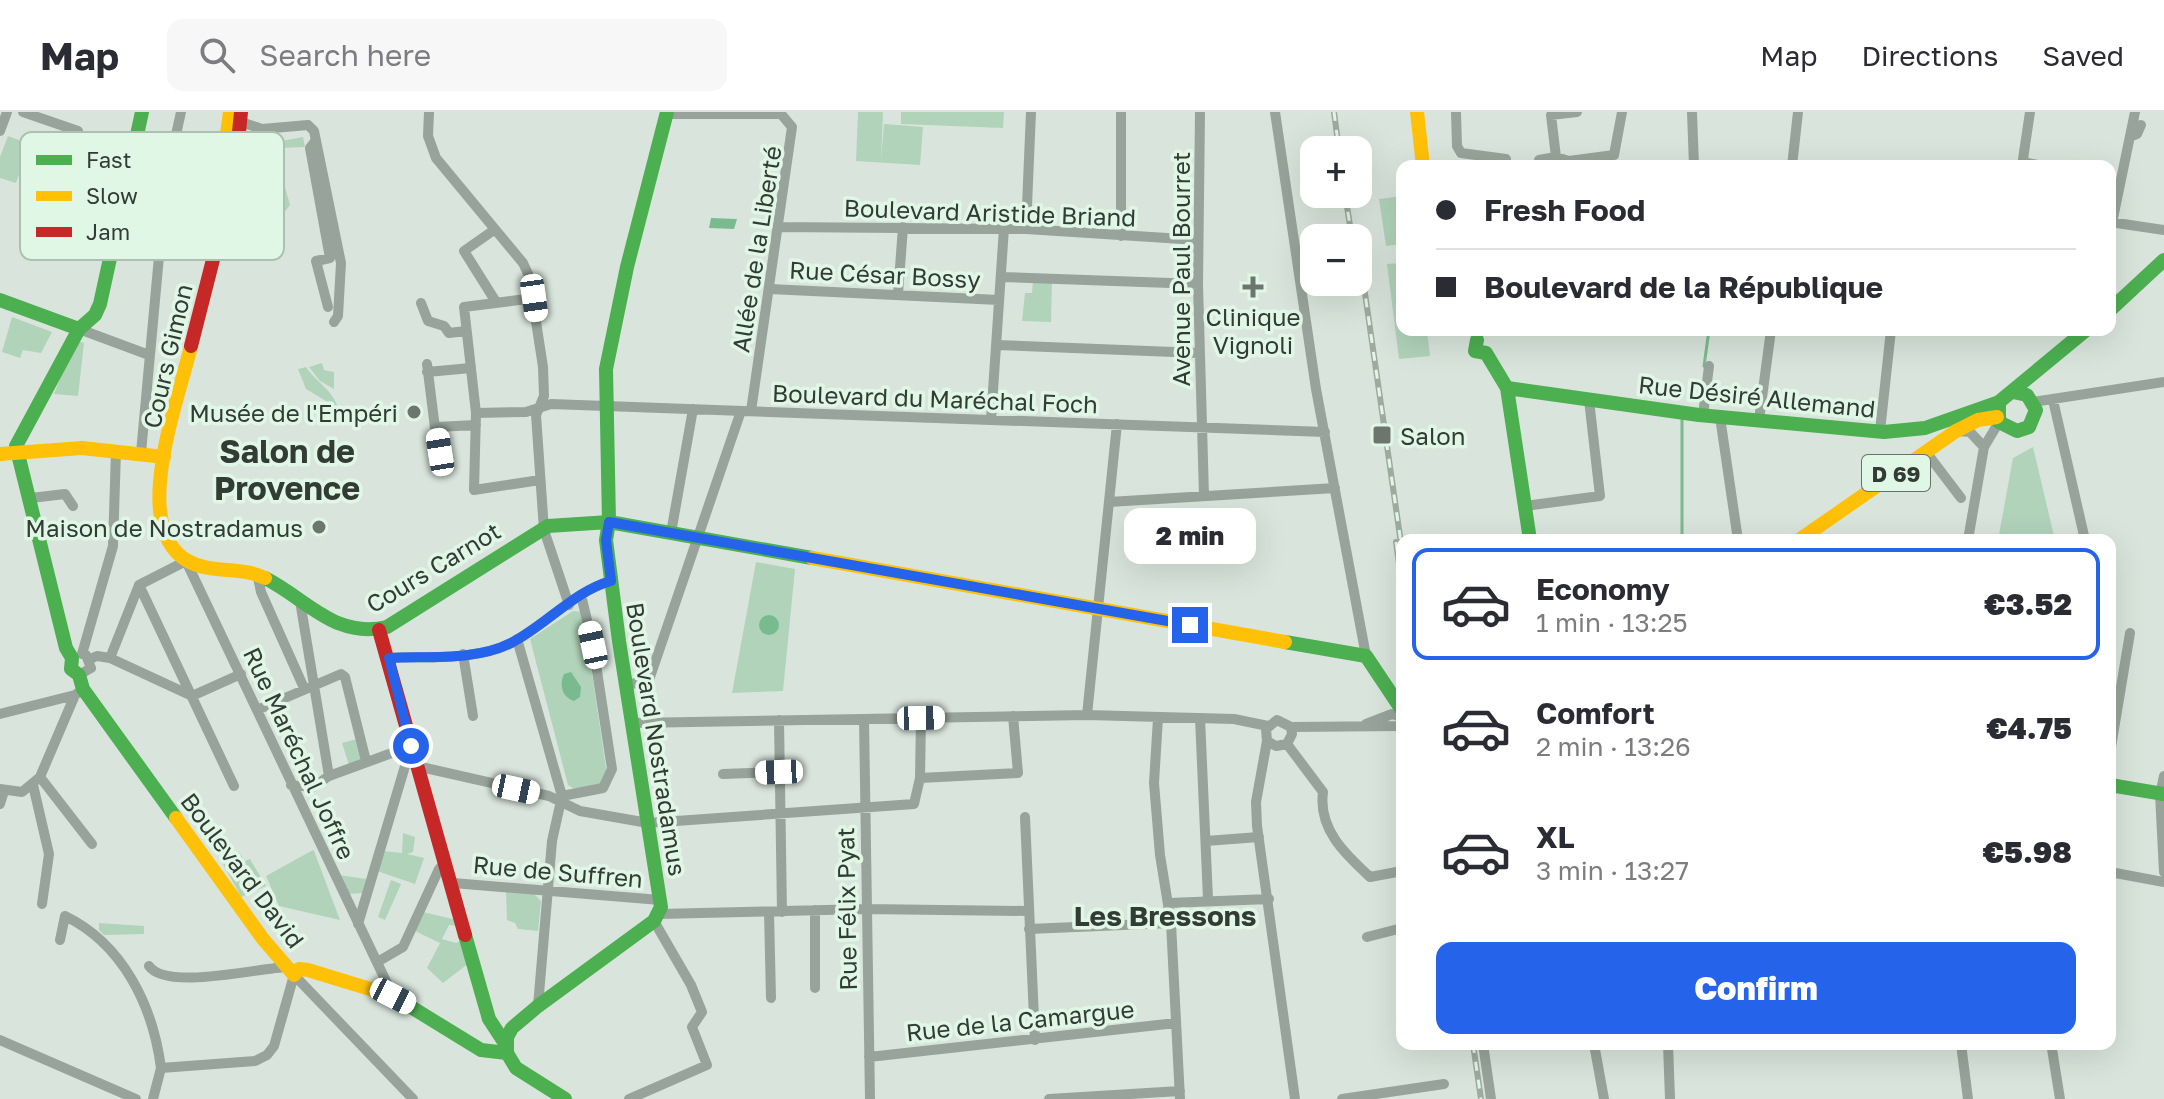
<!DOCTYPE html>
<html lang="en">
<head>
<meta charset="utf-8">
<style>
  body { margin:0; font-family:"Golos Text",sans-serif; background:#f7f7f7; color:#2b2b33; height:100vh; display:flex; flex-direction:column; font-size:30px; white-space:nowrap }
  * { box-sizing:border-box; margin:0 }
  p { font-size:26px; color:#7c7c81 }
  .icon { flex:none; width:44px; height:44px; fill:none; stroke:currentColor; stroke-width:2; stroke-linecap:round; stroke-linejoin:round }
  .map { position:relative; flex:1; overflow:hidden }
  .side { position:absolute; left:1396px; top:422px; width:720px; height:516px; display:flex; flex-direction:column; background:#fff; border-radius:16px; box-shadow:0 8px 32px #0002 }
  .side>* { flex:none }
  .top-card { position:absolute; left:1396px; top:48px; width:720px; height:176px; border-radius:16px; box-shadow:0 8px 32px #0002; display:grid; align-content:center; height:176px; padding:0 40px; background:#fff }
  .buttons { position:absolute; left:1300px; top:24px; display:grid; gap:16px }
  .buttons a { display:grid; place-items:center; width:72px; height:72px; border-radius:16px; background:#fff; box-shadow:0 8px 32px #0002; font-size:40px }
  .end { position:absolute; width:36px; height:36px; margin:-18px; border:10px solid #2563eb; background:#fff; box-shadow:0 0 0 4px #fff }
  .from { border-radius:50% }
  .bubble { position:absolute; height:56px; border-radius:16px; background:#fff; box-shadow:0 8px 32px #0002; font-size:26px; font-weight:800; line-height:56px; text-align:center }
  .car { position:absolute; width:24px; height:48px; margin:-24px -12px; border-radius:10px; box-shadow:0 0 6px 2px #0007; background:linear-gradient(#fff 24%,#345 0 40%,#fff 0 76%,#345 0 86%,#fff 0) }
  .top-card b { display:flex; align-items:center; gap:28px; height:76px; font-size:30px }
  .top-card b+b { border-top:2px solid #e1e1e2 }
  .top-card i { width:20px; height:20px; background:#2b2b33 }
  ul { padding:14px 0 0; list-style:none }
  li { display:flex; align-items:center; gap:24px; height:112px; margin:0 16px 12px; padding:0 24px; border:4px solid transparent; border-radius:16px }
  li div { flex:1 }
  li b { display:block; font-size:30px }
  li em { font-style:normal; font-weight:800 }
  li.on { border-color:#2563eb }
  li>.icon { width:72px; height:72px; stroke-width:1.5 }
  .action { display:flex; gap:16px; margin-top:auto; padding:16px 40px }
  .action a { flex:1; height:92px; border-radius:16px; background:#2563eb; color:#fff; font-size:32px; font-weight:800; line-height:92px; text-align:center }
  header { display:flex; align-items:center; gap:48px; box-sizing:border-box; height:112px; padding:0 40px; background:#fff; border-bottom:2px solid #e1e1e2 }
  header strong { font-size:38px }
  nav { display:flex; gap:44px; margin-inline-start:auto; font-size:28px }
  .search { width:560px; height:72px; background:#f7f7f7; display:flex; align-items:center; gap:20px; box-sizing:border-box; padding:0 28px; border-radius:16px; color:#7c7c81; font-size:30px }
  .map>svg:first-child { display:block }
  .green { fill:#b1d3ba }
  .water { fill:#79bb8f }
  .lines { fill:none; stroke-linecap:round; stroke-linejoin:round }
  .stream { stroke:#79bb8f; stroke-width:3 }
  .street { stroke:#98a49b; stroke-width:10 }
  .fast { stroke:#4caf50; stroke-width:14 }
  .slow { stroke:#ffc107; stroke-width:14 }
  .jam { stroke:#c62828; stroke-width:14 }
  .rail-casing { stroke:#9ea9a0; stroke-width:6 }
  .rail { stroke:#e1f7e6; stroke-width:3; stroke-dasharray:9; stroke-linecap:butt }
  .route { stroke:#2563eb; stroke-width:10 }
  .poi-dot { fill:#6c766f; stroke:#e1f7e6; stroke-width:3 }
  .labels { text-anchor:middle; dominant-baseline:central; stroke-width:7; stroke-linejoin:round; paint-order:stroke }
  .shield { fill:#e1f7e6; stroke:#667369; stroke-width:2 }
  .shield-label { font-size:22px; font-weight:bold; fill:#323b34 }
  .street-label { font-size:24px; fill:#323b34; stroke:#e1f7e6 }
  .poi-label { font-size:24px; fill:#323b34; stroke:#e1f7e6; text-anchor:end }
  .quarter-label { font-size:28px; font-weight:bold; fill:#323b34; stroke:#e1f7e6 }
  .district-label { font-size:32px; font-weight:bold; fill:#323b34; stroke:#e1f7e6 }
  .key { fill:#e1f7e6; stroke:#acbfb1; stroke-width:2 }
  .key-label { font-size:22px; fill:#323b34 }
</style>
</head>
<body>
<header>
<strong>Map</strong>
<div class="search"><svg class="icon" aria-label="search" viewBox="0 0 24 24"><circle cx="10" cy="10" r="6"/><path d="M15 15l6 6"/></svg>Search here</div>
<nav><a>Map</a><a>Directions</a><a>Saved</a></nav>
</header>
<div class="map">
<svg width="2164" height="987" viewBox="0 0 2164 987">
  <rect width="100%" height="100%" fill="#d9e5dc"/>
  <path class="green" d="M858,0H883L881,48L884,12L923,15L920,53L856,49Z
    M901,0H1004L1003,16L901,12Z
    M8,24L30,32L16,71L0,66V45Z
    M303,25L305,35L278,36L270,31Z
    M281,73L285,75L290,93L283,102L275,97V78Z
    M1402,84V132L1386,134L1379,87Z
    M1402,151V218H1427L1430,244L1399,247L1387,152Z
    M1033,168L1052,169L1051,210L1022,209L1025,181H1032Z
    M12,205L52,220L41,241L23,238L20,246L2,240Z
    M75,228L84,231L78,284L54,282Z
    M322,251L324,258L334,260V277L320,269L309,255Z
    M306,255C316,270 333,278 338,296L325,293L326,289L306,277L298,257Z
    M2033,335L2055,428H1998L2013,346Z
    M756,450L795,457L783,579L732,581Z
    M573,499L582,500L584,507L607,663L600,674L574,677L568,673L530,527Z
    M357,627L362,648L349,653L342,631Z
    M403,721L415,725L413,740L407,742L424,746L415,772L377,759L383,739L402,741Z
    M313,738L314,739L340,808L279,794L266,764Z
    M238,739L245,749L250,747L266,774L241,785L222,750Z
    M338,763L367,767L363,781L347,782Z
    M391,768L401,772L385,808L378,805Z
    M506,780L533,781L541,789L538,819L518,817L515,811L507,808Z
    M423,800L457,808L459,814L449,813L442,827L456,831L463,828L469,851L443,871L427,856L440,831L415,819Z
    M99,811L144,814V822L104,823L99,818Z"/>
  <path class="water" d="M711,106L737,107L734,117L709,116Z
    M759 513a10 10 0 1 1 20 0a10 10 0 1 1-20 0Z
    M571,560L581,575L580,585L574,589C562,585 559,573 564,562Z"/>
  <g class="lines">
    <path class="stream" d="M1704,254L1709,218
      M1682,308V428"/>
    <path class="street" d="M23,0L78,19
      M429,0L428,24L436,46L523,151L529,164L543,255L544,284L536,303L544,418L569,493
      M1200,0L1198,172L1204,384
      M1275,0L1316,277L1366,544
      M1456,0L1457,34L1461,41L1506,47
      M1577,0L1551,3L1556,45L1569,49L1614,43L1622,0
      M1692,0L1694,54
      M668,2H781L792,15L751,299
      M241,10L262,17L308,13L314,19L341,151L338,204L334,210
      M0,19L7,0
      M2130,25L2137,22L2141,13
      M316,28L310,36L330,146L316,149L328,195
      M1539,48L1556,45
      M2023,50L2042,54
      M1792,54L1798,0
      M2022,54L2030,0
      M169,56L221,64
      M2110,110L2164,118
      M2112,111L2135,0
      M780,115L1026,117L1198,128
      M1026,117L1031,0
      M494,118L464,139L496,190
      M1121,124V0
      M114,132L159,135
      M1001,165L1198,172
      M770,177L999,188
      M898,182L903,115
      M534,186L464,195L476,301L474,378L540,368
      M421,191L428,209L444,214L449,221L466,219
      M79,217L149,243
      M997,233L1199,241
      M427,252L439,348
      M427,260L471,256
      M2053,288L2085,428
      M2033,290L2164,270
      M476,301L526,300L551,292L1325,320
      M1703,303L1709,254
      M1720,305L1738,428
      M991,308L1004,116
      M1759,308L1771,218
      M436,315L476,313
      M1880,319L1891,218
      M1958,319L1970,320L1984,335
      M1926,340L1961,386
      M141,341L166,68L181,0
      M31,386L65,382L73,394
      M1109,390L1335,376
      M1525,394L1600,384L1589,288
      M671,421L693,297
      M1968,428L1984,335L1999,310
      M257,461L261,480L304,576
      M139,473L234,674
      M300,489L329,664
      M517,527L562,684L552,729L538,894
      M82,542L113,434L116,339
      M463,542L473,604
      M110,546L139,473L186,449L393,884
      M389,546C428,544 476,549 511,531C545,514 574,479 611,469
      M90,547L97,544L110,546L192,584
      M79,563L91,556L86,543
      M627,573L649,568L741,299
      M192,584L241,562
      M257,598L341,562L345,565L366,649
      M0,602L75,583
      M1087,603L1117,312
      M1158,606L1154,671L1160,743L1171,811L1180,987
      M1200,606L1208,787
      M864,607L870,987
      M779,608L782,800
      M633,611L1087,603L1234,607L1268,614
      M1366,612L1392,602L1402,605
      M1291,615L1402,614
      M1267,629L1276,634L1287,632L1292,622L1291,615L1277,608L1266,617L1267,629L1256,690L1257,714L1295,987
      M1287,632L1323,680C1318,717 1345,742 1370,765L1402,759
      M2110,641L2130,521
      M421,655L549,684L580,699L648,711L914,692L920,666L921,606
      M723,662L779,660
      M2164,664L2160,682L2164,760
      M40,665L92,732
      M920,666L1018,661L1013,604
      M33,673L49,742L42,792
      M291,673L313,675L329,664L411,634
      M0,677L22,680L40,665L75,583L83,577
      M562,684L603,676L612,657L593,533L581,483
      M0,692L4,679
      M1025,705L1035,928
      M1206,729L1259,725
      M2110,760L2164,770
      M453,771L660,788
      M1169,791L1269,787
      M815,798V876
      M769,800L771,886
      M659,802L866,797L1028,799
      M358,812L411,634
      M1029,817L1171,811
      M1367,825L1402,816
      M60,828L65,804C123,832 153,894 161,956
      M379,849L403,835L439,757L446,750
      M149,854C166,879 258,856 287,855
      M294,863L413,987
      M0,928L136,987
      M1483,932L1491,987
      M1594,932L1604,987
      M1668,932L1670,987
      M1961,932L1968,987
      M2052,937L2060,987
      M869,945L1176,911
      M153,987L161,956L255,949L267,943L274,934L294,863
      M629,987L707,953L692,915L702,900L691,873L654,809
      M1049,987L1180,979
      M1342,987L1444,972"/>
    <path class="fast" d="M142,0L100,192L95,203L79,217L16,334L66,536L72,546L71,557L79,563L83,577L176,706
      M0,188L79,217
      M2110,198L2164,148
      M1477,228L1475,239L1486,241
      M1486,241L1507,276
      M2013,280L2027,283L2036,298L2029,315L2017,319L1999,310V290L2086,218
      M609,410L606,257L627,155L667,0
      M1530,428L1507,276L1699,303L1884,320L1925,316L1999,290
      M265,466C308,488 335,527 387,515L548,414L609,410
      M1285,530L1366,544L1402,598
      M2110,673L2164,682
      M465,823L489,907L506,933
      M380,880L393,884L481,938L507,941
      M565,987L516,956L507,941V925L512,916L538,894L654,809L661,795L619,529L606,428L609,410L812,446"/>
    <path class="slow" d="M1417,0L1423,54
      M223,107L216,99L230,0
      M191,234C179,287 128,416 188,449C211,462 241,454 265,466
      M0,342L82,336L164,345
      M1799,428L1956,319L1978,308L1997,305
      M812,446L1285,530
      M176,706L263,827L294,863L299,857L308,858L380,880"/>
    <path class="jam" d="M191,234L235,61L241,0
      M379,518L465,823"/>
    <g class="rail-casing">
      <path id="rail" d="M1334,0L1339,38
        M1345,82L1352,126
        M1358,133L1402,438
        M1396,430L1402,473
        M1473,932L1481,987"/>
    </g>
    <use href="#rail" class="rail"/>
  </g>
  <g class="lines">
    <path class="route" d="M411,634L389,546C428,544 476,549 511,531C545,514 574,479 611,469L606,428L609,410L1190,513"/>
  </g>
  <g class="poi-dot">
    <path d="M1249 163h8v8h8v8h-8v8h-8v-8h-8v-8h8z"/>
    <circle cx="414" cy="300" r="8"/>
    <rect x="1372" y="313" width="20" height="20" rx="4"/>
    <circle cx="319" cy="415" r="8"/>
  </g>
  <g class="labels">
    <rect class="shield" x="1862" y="343" width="68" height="36" rx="6"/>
    <g class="shield-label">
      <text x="1896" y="361">D 69</text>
    </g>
    <g class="street-label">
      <text transform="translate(990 100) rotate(2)">Boulevard Aristide Briand</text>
      <text transform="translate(756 137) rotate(-81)">Allée de la Liberté</text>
      <text transform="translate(1180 157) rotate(-90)">Avenue Paul Bourret</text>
      <text transform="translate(885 162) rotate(3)">Rue César Bossy</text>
      <text transform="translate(167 244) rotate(-77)">Cours Gimon</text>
      <text transform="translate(1757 284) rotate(6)">Rue Désiré Allemand</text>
      <text transform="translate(935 286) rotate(2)">Boulevard du Maréchal Foch</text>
      <text transform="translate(433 455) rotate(-31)">Cours Carnot</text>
      <text transform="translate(657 627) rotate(81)">Boulevard Nostradamus</text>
      <text transform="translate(300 641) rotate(65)">Rue Maréchal Joffre</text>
      <text transform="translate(243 758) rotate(53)">Boulevard David</text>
      <text transform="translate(558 759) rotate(5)">Rue de Suffren</text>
      <text transform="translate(846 797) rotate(-91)">Rue Félix Pyat</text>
      <text transform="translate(1020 908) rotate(-6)">Rue de la Camargue</text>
    </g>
    <g class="poi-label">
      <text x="1253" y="204" text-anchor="middle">Clinique<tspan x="1253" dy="28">Vignoli</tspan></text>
      <text x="398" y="300">Musée de l'Empéri</text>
      <text x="1400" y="323" text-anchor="start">Salon</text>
      <text x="303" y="415">Maison de Nostradamus</text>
    </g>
    <g class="quarter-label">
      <text x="1165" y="803">Les Bressons</text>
    </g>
    <g class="district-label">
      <text x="287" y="339">Salon de<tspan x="287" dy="37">Provence</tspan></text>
    </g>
  </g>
  <rect x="20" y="20" width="264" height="128" rx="12" class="key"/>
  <rect x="36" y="43" width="36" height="10" fill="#4caf50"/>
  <rect x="36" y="79" width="36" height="10" fill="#ffc107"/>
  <rect x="36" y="115" width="36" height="10" fill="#c62828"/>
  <g class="key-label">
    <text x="86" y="56">Fast</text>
    <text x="86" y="92">Slow</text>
    <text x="86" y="128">Jam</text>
  </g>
</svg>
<div class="buttons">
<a>+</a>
<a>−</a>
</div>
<i class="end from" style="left:411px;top:634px"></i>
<i class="end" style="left:1190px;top:513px"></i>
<div class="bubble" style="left:1124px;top:396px;width:132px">2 min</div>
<i class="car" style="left:534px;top:186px;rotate:172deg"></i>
<i class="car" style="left:440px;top:340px;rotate:351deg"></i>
<i class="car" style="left:593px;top:533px;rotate:348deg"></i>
<i class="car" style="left:921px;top:606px;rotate:89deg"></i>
<i class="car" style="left:779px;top:660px;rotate:268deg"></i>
<i class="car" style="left:516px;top:677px;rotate:102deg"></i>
<i class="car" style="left:393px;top:884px;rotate:117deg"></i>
<div class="top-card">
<b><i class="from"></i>Fresh Food</b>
<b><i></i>Boulevard de la République</b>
</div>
<section class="side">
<ul>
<li class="on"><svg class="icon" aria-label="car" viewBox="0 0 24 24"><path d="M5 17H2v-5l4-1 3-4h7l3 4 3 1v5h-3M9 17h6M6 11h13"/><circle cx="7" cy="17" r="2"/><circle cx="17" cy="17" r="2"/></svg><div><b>Economy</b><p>1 min · 13:25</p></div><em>€3.52</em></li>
<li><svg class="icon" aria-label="car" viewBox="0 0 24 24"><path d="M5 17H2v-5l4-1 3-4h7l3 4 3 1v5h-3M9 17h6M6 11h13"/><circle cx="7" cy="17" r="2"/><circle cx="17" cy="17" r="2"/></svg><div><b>Comfort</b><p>2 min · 13:26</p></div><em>€4.75</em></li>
<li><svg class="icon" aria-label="car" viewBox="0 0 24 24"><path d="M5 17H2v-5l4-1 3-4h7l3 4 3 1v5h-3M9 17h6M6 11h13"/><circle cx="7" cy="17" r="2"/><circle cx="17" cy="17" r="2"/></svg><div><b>XL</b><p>3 min · 13:27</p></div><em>€5.98</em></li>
</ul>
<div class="action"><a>Confirm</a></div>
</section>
</div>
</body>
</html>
